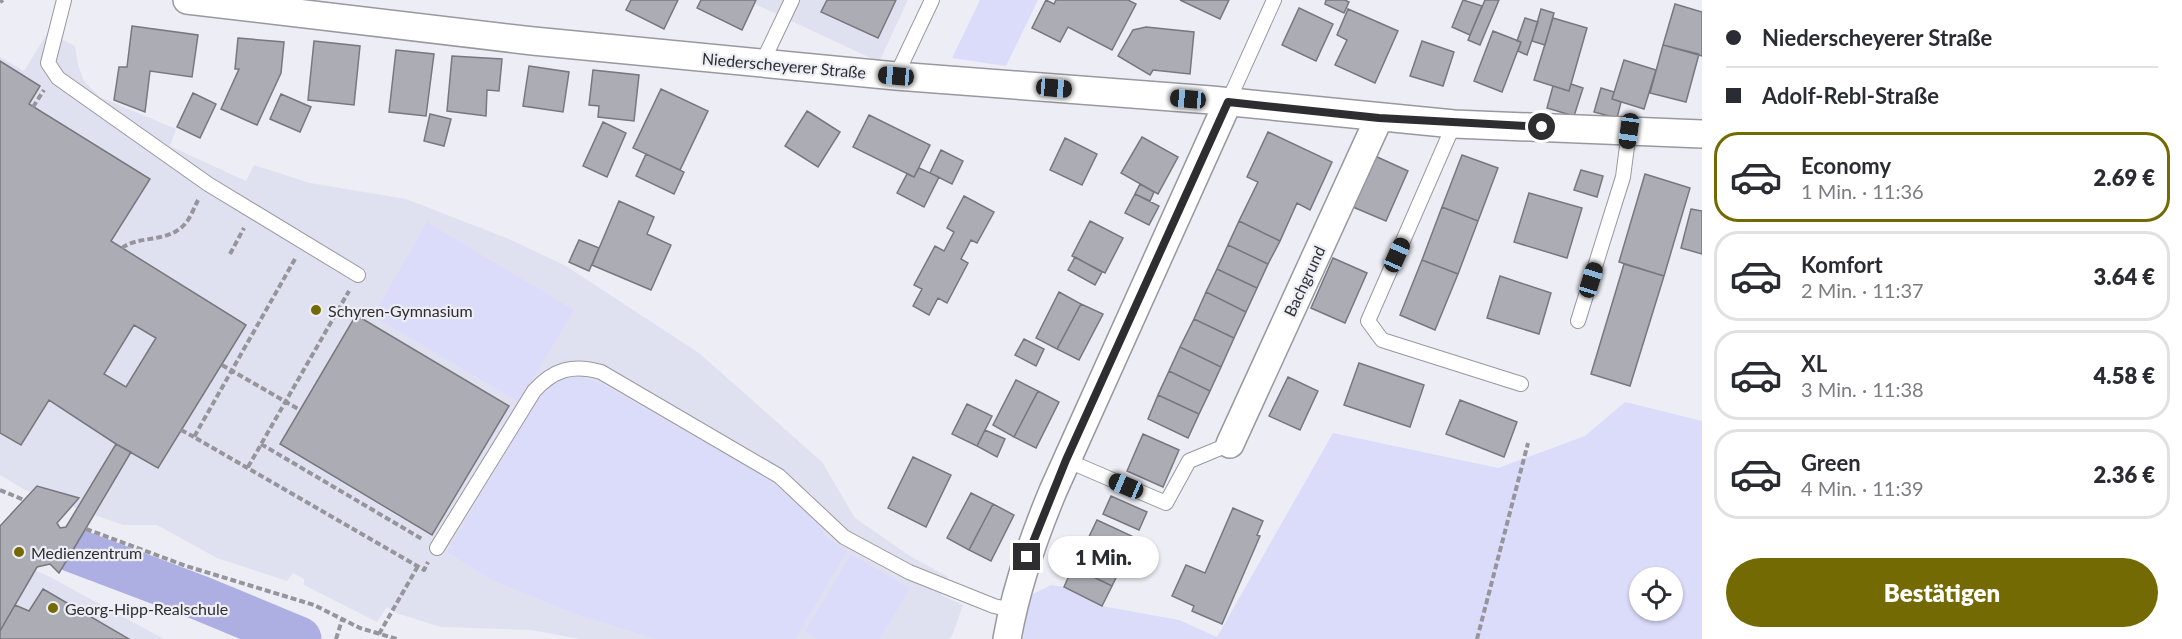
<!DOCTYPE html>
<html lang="de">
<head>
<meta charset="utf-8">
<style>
  body { margin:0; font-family:Lato,sans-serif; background:#f2f2f3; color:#2b2b33; height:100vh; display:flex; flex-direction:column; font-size:22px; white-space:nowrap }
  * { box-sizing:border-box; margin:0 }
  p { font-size:20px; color:#7c7c81 }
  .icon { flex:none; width:33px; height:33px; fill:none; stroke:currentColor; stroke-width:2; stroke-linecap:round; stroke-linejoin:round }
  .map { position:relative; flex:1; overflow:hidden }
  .drawer { display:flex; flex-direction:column; background:#fff; width:480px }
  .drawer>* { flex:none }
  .banner { display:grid; align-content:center; height:132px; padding:0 24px; background:#fff }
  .fabs { position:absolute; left:1629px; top:567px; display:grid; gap:12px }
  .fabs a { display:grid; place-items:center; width:54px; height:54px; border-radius:50%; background:#fff; box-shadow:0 2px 4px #0004; font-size:30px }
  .end { position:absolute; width:27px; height:27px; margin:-14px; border:8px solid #2e2e31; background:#fff; box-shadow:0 0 0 3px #fff }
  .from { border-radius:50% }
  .bubble { position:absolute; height:42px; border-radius:21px; background:#fff; box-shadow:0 2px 4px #0004; font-size:20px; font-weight:800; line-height:42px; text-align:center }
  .car { position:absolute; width:18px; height:36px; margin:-18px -9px; border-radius:8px; box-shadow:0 0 4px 2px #0007; background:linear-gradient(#222 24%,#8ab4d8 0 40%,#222 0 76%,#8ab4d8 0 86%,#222 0) }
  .banner b { display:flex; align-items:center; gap:21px; height:57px; font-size:22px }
  .banner b+b { border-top:2px solid #e1e1e2 }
  .banner i { width:15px; height:15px; background:#2b2b33 }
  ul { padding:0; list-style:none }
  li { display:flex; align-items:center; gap:18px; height:90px; margin:0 12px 9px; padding:0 12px; border:3px solid #e1e1e2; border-radius:24px }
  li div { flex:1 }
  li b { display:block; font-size:22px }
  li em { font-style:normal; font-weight:800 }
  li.active { border-color:#736a03 }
  li>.icon { width:54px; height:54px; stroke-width:1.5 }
  .primary-button { display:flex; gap:12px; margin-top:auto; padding:12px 24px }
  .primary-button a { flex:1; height:69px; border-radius:36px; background:#736a03; color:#fff; font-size:24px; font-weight:800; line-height:69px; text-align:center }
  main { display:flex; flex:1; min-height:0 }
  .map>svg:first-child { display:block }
  .built { fill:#e0e1f0 }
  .green { fill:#dbdcfa; fill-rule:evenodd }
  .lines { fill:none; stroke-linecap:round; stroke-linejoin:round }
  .river { stroke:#adaee1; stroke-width:45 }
  .building { fill:#acadb4; stroke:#77787e; stroke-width:1.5; fill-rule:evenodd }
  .lane-casing { stroke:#98989f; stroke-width:16 }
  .street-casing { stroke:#98989f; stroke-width:30 }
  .path { stroke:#95959b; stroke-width:4; stroke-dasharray:6 3; stroke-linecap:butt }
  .lane { stroke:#fff; stroke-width:14 }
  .street { stroke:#fff; stroke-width:27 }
  .route { stroke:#2e2e31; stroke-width:8 }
  .poi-dot { fill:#736a03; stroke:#ededf5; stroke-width:2 }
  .labels { text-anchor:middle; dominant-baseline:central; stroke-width:4.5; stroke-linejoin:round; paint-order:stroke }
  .street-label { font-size:16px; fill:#2e2e31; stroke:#ededf5 }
  .poi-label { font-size:16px; fill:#2e2e31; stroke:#ededf5; text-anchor:start }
</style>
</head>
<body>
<main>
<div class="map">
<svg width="1702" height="639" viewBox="0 0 1702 639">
  <rect width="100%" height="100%" fill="#ededf5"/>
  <path class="built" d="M757,0H908L879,62L755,4Z
    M48,32L75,46L78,65L84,81L100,97L176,129L170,146L246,181L254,165L310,183L406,199L509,239L566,266L699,353L822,462L855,518L910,556L948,577L941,595L963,605L952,636L949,639H580L531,630L441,627L399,614L387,607L377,622L304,585V579L293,573L287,581L217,558L157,525H123L25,490L0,475V57L24,71Z
    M0,555L50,577L164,639H0Z"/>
  <path class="green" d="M980,0H1038L1006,66L952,58Z
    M427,222L574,310L519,402L373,316Z
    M576,375L602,384L768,478L824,528L823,534L847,551L796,639H656L578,615L494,581L447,552L533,405C546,390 556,377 576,375Z
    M1625,402L1702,421V639H1023L1029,596L1051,585L1064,587L1102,606L1179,620L1217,637L1333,433L1498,468L1585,436ZM1640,578H1672V610H1640Z
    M851,554L910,588L880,639H818L805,632Z"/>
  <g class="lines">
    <path class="river" d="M73,550L200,598L299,639"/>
  </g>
  <path class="building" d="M631,0H678L664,29L626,10Z
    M701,0H756L742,30L697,8Z
    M827,0H896L878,38L821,12Z
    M1046,0L1054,4L1056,0H1128L1136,4L1112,50L1068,27L1060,42L1032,28Z
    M1180,0H1229L1220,19Z
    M1326,0H1345L1349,2L1344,13L1325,4Z
    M1463,0L1482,6L1470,35L1452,27Z
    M1485,0H1499L1480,45L1468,40Z
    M1675,4L1702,12V56L1663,45Z
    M1299,8L1333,24L1316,61L1282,45Z
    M1348,9L1398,31L1375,83L1335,65L1347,40L1337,35Z
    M1541,9L1554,13L1545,45L1532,41Z
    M1525,18L1538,22L1527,55L1518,51L1521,42L1517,41Z
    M1553,18L1587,28L1569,91L1534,80Z
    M132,26L198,35L192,77L150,71L145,112L114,100L119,67H127Z
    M1146,27L1194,32L1190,74L1153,70L1150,75L1118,56L1133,30Z
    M1493,31L1521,42L1502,92L1474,81Z
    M238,38L284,42L281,73L257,125L221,109L239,69H235Z
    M314,41L360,46L354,105L308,100Z
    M1422,41L1454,52L1443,86L1410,76Z
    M1663,45L1699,54L1686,102L1650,93Z
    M396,50L434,54L426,116L389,112Z
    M452,56L502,59L499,91L487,90L486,116L447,111Z
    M1624,60L1656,70L1644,109L1612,99Z
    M0,61L40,86L29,104L150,179L111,241L246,325L158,468L116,444L49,400L21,445L0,433ZM134,325L156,338L126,387L104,374Z
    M529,66L569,72L563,112L523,106Z
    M593,70L639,75L634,121L598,117L599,106L589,105Z
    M1571,84L1583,88L1574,116L1547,108L1553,86L1569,91Z
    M1601,88L1614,92L1612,99L1621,102L1617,118L1594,112Z
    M661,89L708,111L680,170L633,148Z
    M193,93L216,104L200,138L177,127Z
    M281,94L311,107L300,132L270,119Z
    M807,111L840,132L818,167L785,146Z
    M430,114L451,119L444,146L424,141Z
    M869,115L930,145L914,177L853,147Z
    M603,122L626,133L607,177L583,166Z
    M1268,132L1332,162L1310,210L1297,203L1280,241L1239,221L1258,182L1247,177Z
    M1142,137L1178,157L1158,194L1121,173Z
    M1065,138L1097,154L1082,185L1050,170Z
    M941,150L963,161L952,184L930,173Z
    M646,154L684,172L674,194L636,176Z
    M1462,155L1498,168L1478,221L1442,207Z
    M1375,156L1408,171L1386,221L1353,207Z
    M919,168L939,177L924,207L897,193L907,174L914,177Z
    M1581,170L1603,176L1597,197L1574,190Z
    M1645,174L1690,188L1664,276L1619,262Z
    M1140,184L1154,192L1150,201L1135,194Z
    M1529,193L1582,208L1567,258L1514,242Z
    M1135,194L1159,206L1149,225L1125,213Z
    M964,196L994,212L977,243L971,240L961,259L968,263L947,303L938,298L929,315L913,306L922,289L914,285L935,246L944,251L954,232L947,228Z
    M619,201L654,217L647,234L671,245L651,290L592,265Z
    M1442,207L1478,221L1458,274L1422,260Z
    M1691,209L1702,211V254L1681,248Z
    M1090,221L1123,238L1105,273L1072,256Z
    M1239,221L1280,241L1268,264L1228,245Z
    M579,240L599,248L589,271L569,262Z
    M1228,245L1268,264L1257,288L1217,269Z
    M1075,257L1102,272L1095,285L1068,270Z
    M1333,258L1367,273L1345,323L1311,308Z
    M1422,260L1458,274L1435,330L1400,315Z
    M1624,264L1664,276L1630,386L1591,374Z
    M1217,269L1257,288L1246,312L1206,292Z
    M1500,276L1551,293L1539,334L1487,318Z
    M1059,292L1081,304L1057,349L1036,338Z
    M1206,292L1246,312L1234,338L1194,319Z
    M1081,304L1103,314L1079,360L1057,349Z
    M356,315L509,406L432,535L280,444Z
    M1194,319L1234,338L1221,367L1180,347Z
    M1024,339L1044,349L1036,366L1015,355Z
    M1180,347L1221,367L1210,391L1169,371Z
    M1359,363L1424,385L1410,427L1344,405Z
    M1169,371L1210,391L1199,414L1158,395Z
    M1288,377L1318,391L1300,430L1269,416Z
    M1016,380L1038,391L1014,437L993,425Z
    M1038,391L1059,402L1036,448L1014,437Z
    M1158,395L1199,414L1188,438L1148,419Z
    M1460,400L1517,422L1504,457L1446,434Z
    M967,404L992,416L977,446L952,434Z
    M985,430L1005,439L997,457L977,446Z
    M1143,434L1179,450L1163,487L1127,471Z
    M116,444L131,452L73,550L59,573L50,564L37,567L0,631V526L37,486L79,498L57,523L60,528L66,527Z
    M913,457L951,475L926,527L888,508Z
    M971,493L993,504L969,550L947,538Z
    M1111,496L1147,512L1139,530L1103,514Z
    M993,504L1014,515L991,561L969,550Z
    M1233,508L1263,521L1257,535L1260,536L1222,624L1192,611L1194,606L1172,596L1186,565L1205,573Z
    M1097,520L1136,538L1124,561L1086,543Z
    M1086,543L1124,561L1112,586L1073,567Z
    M1073,567L1112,586L1102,606L1064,587Z
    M43,589L129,639H0V631L15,605L29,611Z"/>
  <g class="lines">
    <g class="lane-casing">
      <path id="lane" d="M64,0L48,63L58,78L208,184L358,275
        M762,63L792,0
        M896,76L932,0
        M1228,102L1274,0
        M1454,124L1368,321L1382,340L1521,384
        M1578,321L1623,177L1629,131
        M1066,460L1166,503L1189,461L1230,444
        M437,548L534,391C554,369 573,364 601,372L779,476L844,537L909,572L994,606L1012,610"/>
    </g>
    <g class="street-casing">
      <path id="street" d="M187,0L533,41L896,76L1211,100L1454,124L1702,134
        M1230,444L1379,118
        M1007,639C1016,587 1033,539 1053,491L1228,102"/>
    </g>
    <path class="path" d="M0,2L3,0
      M33,107L44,90
      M122,248C140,235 167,243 184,225C190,219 194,208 198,200
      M230,254L244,228
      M295,259L194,437L424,570L428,562
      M222,365L300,410
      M181,430L194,437
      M261,444L422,539
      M248,467L349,291
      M0,490L24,500
      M86,529L186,566L314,605L360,628L397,639
      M379,634L418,566
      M336,639L342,620
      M1477,639L1528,443"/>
    <use href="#lane" class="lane"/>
    <use href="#street" class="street"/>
  </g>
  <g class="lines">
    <path class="route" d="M1027,557L1066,460L1228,102L1379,118L1542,127"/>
  </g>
  <g class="poi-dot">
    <circle cx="316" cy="310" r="6"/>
    <circle cx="19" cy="552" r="6"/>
    <circle cx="53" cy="608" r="6"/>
  </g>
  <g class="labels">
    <g class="street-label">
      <text transform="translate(784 65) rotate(5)">Niederscheyerer Straße</text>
      <text transform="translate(1304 281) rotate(-65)">Bachgrund</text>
    </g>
    <g class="poi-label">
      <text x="328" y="310">Schyren-Gymnasium</text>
      <text x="31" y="552">Medienzentrum</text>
      <text x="65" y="608">Georg-Hipp-Realschule</text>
    </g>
  </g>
</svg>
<div class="fabs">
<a><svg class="icon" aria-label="locate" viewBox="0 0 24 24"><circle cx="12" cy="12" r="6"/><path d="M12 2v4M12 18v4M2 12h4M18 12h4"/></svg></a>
</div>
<i class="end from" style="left:1542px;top:127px"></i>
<i class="end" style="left:1027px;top:557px"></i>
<div class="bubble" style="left:1048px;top:536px;width:111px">1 Min.</div>
<i class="car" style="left:896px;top:76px;rotate:275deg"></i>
<i class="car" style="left:1054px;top:88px;rotate:95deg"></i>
<i class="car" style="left:1188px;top:99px;rotate:275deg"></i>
<i class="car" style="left:1629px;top:131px;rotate:188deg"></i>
<i class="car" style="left:1397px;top:255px;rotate:24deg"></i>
<i class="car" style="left:1591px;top:280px;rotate:17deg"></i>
<i class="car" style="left:1126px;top:486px;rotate:293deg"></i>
</div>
<section class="drawer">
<div class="banner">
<b><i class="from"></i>Niederscheyerer Straße</b>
<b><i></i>Adolf-Rebl-Straße</b>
</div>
<ul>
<li class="active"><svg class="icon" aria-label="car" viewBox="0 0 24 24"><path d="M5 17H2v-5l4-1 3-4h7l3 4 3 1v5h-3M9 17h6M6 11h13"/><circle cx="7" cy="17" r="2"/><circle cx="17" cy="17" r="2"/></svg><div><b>Economy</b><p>1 Min. · 11:36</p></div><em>2.69 €</em></li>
<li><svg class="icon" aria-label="car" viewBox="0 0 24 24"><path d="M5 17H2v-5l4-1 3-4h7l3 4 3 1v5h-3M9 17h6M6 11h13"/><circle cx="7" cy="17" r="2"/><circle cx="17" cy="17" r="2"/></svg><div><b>Komfort</b><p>2 Min. · 11:37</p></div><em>3.64 €</em></li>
<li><svg class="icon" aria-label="car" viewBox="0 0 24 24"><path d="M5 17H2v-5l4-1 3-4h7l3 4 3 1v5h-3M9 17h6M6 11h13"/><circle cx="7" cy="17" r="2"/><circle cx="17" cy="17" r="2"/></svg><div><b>XL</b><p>3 Min. · 11:38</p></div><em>4.58 €</em></li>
<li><svg class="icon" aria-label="car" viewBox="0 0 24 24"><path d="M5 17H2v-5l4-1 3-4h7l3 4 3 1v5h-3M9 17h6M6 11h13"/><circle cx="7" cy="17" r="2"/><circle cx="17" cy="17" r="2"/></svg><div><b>Green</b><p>4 Min. · 11:39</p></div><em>2.36 €</em></li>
</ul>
<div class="primary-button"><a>Bestätigen</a></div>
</section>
</main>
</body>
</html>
